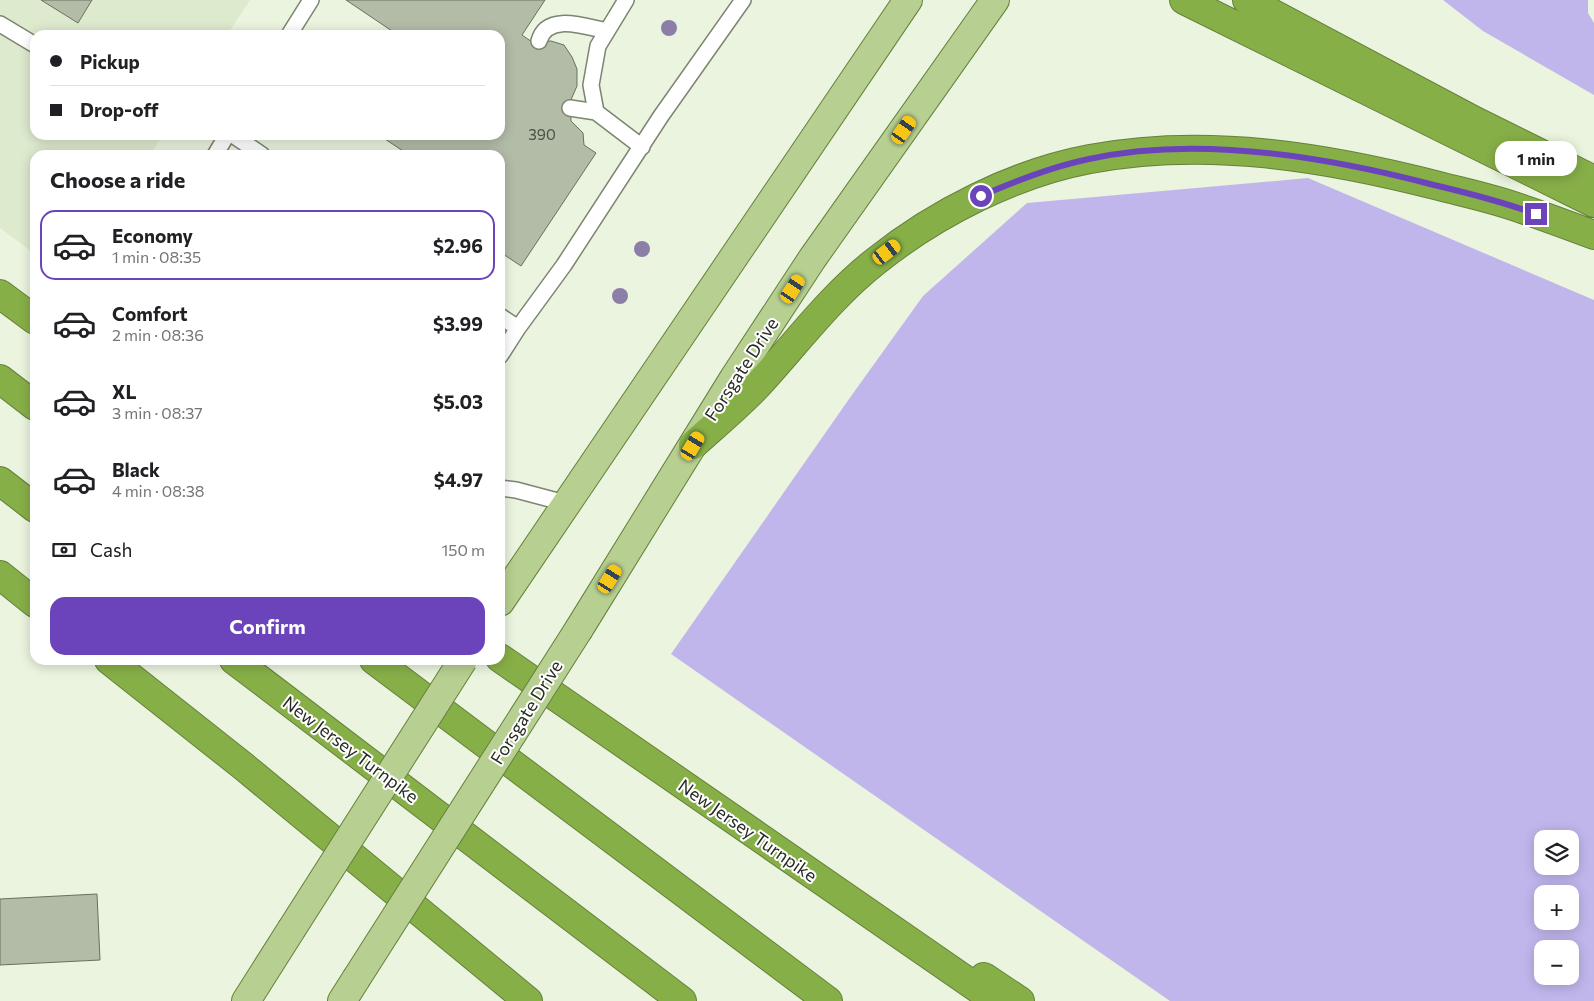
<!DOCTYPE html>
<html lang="en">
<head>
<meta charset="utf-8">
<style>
  body { margin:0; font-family:Commissioner,sans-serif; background:#f2f2f2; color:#202124; height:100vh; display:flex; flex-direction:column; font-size:19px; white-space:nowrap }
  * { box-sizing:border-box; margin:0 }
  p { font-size:16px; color:#757577 }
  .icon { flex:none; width:28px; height:28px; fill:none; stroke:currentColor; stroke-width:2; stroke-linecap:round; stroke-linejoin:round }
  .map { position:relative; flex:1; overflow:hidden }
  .panel { position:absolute; left:30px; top:150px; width:475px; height:515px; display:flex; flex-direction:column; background:#fff; border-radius:15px; box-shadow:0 2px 12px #0003 }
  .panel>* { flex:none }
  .guide { position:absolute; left:30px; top:30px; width:475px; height:110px; border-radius:15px; box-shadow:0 2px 12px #0003; display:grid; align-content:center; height:110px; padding:0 20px; background:#fff }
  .fabs { position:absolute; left:1534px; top:830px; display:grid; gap:10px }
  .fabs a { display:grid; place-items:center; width:45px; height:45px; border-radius:10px; background:#fff; box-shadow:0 2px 12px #0003; font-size:25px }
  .end { position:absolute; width:22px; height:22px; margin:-11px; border:6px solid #6b44bc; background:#fff; box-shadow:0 0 0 2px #fff }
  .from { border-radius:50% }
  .bubble { position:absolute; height:35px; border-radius:15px; background:#fff; box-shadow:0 2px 12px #0003; font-size:16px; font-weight:700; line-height:35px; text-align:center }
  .car { position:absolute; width:15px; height:30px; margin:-15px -8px; border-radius:6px; box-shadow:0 0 4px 1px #0007; background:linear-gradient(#f5c518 24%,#345 0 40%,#f5c518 0 76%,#345 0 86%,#f5c518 0) }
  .guide b { display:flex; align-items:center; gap:18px; height:48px; font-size:19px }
  .guide b+b { border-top:1px solid #e0e0e0 }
  .guide i { width:12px; height:12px; background:#202124 }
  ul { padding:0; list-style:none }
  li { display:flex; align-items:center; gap:15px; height:70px; margin:0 10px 8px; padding:0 10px; border:2px solid transparent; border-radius:15px }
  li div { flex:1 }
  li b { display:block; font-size:19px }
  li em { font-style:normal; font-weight:700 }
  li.on { border-color:#6b44bc }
  li>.icon { width:45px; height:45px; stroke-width:1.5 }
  h2 { padding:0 20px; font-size:22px; line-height:60px }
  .pay { display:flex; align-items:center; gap:12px; height:55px; padding:0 20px; font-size:19px }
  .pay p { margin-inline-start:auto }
  .primary-button { display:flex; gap:10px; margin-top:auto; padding:10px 20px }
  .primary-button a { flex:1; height:58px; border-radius:15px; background:#6b44bc; color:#fff; font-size:20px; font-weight:700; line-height:58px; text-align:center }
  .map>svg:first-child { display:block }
  .built { fill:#ddeace }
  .green { fill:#c1b6ec; fill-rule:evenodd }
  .building { fill:#b2bca7; stroke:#68715e }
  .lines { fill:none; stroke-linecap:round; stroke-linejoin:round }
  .lane-casing { stroke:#7c8571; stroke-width:18 }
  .primary-casing { stroke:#65813b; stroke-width:30 }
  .highway-casing { stroke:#65813b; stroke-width:30 }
  .lane { stroke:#fff; stroke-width:15 }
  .primary { stroke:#b7cf91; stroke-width:28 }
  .highway { stroke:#87af48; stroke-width:28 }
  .primary-bridge-casing { stroke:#65813b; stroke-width:30; stroke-linecap:butt }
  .primary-bridge { stroke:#b7cf91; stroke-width:28 }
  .tree { fill:#8c7fa7 }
  .route { stroke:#6b44bc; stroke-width:6 }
  .labels { text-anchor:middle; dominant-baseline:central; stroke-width:4; stroke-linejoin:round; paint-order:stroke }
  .number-label { font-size:15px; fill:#4a4f44 }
  .street-label { font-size:18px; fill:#272b23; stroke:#fff }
</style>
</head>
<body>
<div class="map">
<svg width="1594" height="1001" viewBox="0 0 1594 1001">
  <rect width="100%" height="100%" fill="#eaf4de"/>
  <path class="built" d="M0,0H250L227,35H35V135H163L150,155H35V254L0,228Z"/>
  <path class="green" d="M1443,0H1588V13L1594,23V95L1483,31Z
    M1308,178L1594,300V1001H1170L671,654L849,399L923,296L1027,203ZM1542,839H1570V866H1542ZM1542,894H1570V921H1542ZM1542,949H1570V976H1542Z"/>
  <path class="building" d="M41,0H92L78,23Z
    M346,0H545L522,35L532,42L551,41L564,45L572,57L577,69V86L570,102L571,121L583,133L584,145L596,153L521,266L500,252V155H409L379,135H500V35H398Z
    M97,894L100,960L0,965V899Z"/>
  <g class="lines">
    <g class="lane-casing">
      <path id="lane" d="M626,0L598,46L591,85L596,112L642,147
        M0,24L35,45
        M289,35L311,0
        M539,41C547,12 586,27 607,31
        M570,108L596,112
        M233,135L262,155
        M215,155L227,135
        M500,316L518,328L564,265L661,116L743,0
        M500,356L518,328
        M500,488L516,490L565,503"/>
    </g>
    <g class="primary-casing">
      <path id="primary" d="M500,602L908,0
        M579,629L734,378L812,259L995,0
        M246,1001L291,930
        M342,1001L356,979"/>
    </g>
    <g class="highway-casing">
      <path id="highway" d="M1184,0L1594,203
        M1247,0L1475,121L1594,180
        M0,294L35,320
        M0,379L35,406
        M693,445C714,426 737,407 757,386C796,344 830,297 876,261C936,213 1015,173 1090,159C1206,137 1326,157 1439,186C1466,193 1495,199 1522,209C1546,217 1570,226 1594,235
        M0,481L35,508
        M0,575L35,603
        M500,658L996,1001
        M109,660L243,766L528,1001
        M234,660L682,1001
        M374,660L828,1001
        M984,977L1020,1001"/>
    </g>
    <use href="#lane" class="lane"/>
    <use href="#primary" class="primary"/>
    <use href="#highway" class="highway"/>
    <g class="primary-bridge-casing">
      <path id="primary-bridge" d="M291,930L463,660
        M356,979L579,629"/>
    </g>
    <use href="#primary-bridge" class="primary-bridge"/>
  </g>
  <g class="tree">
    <circle cx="669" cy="28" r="8"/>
    <circle cx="642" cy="249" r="8"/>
    <circle cx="620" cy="296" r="8"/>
  </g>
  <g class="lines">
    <path class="route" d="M981,196C1016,181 1051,167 1089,159C1197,135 1328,157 1434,185C1468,193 1503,202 1536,214"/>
  </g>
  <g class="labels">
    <g class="number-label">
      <text x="542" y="134">390</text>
    </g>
    <g class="street-label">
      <text transform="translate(741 369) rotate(-57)">Forsgate Drive</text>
      <text transform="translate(526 712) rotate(-58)">Forsgate Drive</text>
      <text transform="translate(351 749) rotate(37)">New Jersey Turnpike</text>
      <text transform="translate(748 830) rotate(35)">New Jersey Turnpike</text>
    </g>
  </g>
</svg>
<div class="fabs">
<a><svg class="icon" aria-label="layers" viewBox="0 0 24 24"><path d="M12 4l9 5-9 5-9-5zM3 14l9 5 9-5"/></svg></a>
<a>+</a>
<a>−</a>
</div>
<i class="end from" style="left:981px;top:196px"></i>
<i class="end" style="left:1536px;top:214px"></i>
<div class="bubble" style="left:1495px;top:141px;width:82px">1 min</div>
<i class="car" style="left:904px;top:130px;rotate:35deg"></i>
<i class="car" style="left:887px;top:252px;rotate:53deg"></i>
<i class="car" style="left:793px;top:289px;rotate:33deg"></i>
<i class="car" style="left:693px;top:446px;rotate:31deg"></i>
<i class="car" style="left:610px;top:579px;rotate:32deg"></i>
<div class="guide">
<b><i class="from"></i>Pickup</b>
<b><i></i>Drop-off</b>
</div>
<section class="panel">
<h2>Choose a ride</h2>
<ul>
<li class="on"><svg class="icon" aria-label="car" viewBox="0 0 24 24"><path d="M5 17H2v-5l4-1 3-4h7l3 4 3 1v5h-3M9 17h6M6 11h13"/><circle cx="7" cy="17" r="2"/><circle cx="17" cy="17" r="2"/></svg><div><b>Economy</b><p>1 min · 08:35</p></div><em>$2.96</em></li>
<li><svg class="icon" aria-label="car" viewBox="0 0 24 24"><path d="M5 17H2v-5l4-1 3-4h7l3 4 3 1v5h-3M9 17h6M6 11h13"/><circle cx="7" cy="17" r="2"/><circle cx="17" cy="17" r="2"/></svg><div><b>Comfort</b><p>2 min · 08:36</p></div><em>$3.99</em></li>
<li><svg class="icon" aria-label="car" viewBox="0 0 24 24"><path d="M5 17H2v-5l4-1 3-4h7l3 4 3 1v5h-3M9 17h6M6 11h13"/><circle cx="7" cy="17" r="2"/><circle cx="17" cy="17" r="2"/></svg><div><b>XL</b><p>3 min · 08:37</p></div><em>$5.03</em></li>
<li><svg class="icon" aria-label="car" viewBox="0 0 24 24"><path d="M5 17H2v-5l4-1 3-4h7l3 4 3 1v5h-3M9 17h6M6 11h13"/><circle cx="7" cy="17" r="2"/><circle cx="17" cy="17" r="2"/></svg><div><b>Black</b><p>4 min · 08:38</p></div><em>$4.97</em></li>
</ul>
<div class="pay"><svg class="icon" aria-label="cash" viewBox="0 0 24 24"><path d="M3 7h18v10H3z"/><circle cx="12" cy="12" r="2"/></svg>Cash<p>150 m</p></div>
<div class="primary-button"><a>Confirm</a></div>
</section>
</div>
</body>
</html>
